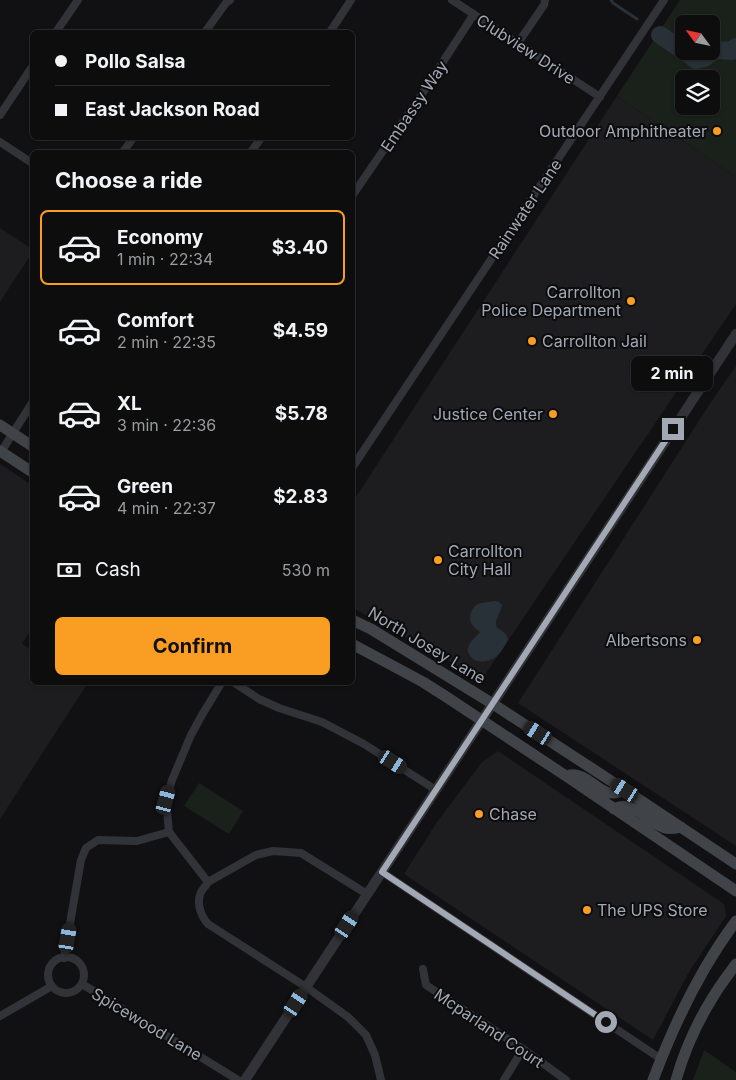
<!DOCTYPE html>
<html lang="en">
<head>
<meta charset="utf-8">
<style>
  body { margin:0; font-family:Inter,sans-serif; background:#161617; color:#f1f3f6; height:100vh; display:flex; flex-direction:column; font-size:19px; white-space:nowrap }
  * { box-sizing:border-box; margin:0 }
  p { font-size:16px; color:#9a9c9e }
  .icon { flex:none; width:28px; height:28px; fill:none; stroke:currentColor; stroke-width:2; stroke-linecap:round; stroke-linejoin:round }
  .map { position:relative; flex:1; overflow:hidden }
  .side { position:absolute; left:30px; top:150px; width:325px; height:535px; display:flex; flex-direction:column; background:#0d0d0e; border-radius:8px; box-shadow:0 1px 4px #0004,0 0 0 1px #2d2d2e }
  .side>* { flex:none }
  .banner { position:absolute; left:30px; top:30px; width:325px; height:110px; border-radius:8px; box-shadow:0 1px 4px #0004,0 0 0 1px #2d2d2e; display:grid; align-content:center; height:110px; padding:0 25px; background:#0d0d0e }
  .needle { width:32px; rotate:303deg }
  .fabs { position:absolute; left:675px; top:15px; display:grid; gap:10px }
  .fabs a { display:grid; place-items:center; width:45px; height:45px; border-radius:8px; background:#0d0d0e; box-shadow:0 1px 4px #0004,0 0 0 1px #2d2d2e; font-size:25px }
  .end { position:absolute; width:22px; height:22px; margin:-11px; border:6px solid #a2a9b4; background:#111; box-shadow:0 0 0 2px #111 }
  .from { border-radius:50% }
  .bubble { position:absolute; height:35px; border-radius:8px; background:#0d0d0e; box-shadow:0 1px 4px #0004,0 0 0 1px #2d2d2e; font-size:16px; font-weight:700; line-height:35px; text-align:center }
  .car { position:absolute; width:15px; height:30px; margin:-15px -8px; border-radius:6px; box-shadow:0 0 4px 1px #0007; background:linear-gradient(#222 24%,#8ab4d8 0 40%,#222 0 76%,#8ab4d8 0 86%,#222 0) }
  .banner b { display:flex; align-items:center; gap:18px; height:48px; font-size:19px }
  .banner b+b { border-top:1px solid #2d2d2e }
  .banner i { width:12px; height:12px; background:#f1f3f6 }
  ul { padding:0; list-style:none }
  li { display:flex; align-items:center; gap:15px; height:75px; margin:0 10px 8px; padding:0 15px; border:2px solid transparent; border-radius:8px }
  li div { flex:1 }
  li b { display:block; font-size:19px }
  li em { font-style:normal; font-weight:700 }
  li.on { border-color:#f99e23 }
  li>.icon { width:45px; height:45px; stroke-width:1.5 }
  h2 { padding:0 25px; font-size:22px; line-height:60px }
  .pay { display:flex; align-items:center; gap:12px; height:55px; padding:0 25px; font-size:19px }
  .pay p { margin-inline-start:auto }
  .action { display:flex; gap:10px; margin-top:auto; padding:10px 25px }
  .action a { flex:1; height:58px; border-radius:8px; background:#f99e23; color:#111; font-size:20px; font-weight:700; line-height:58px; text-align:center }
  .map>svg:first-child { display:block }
  .built { fill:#1d1d20 }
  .green { fill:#19211a; fill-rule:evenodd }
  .water { fill:#273137 }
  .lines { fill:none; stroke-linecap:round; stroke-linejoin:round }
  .stream { stroke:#273137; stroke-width:3 }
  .river { stroke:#273137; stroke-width:18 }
  .minor { stroke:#323338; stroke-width:8 }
  .tertiary { stroke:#323338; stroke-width:10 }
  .secondary { stroke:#404348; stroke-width:11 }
  .route { stroke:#a2a9b4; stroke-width:6 }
  .poi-dot { fill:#f99e23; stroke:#0c0c0e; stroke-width:2 }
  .labels { text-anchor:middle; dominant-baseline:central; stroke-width:4; stroke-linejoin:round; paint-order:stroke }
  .street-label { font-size:16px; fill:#a2a9b4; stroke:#0c0c0e }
  .poi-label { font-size:16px; fill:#a2a9b4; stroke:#0c0c0e; text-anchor:end }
</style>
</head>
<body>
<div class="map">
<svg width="736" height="1080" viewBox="0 0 736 1080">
  <rect width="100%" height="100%" fill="#111113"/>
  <path class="built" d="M617,96L736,177V304L482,679L353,608L352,503Z
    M0,228L32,249V253L0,302Z
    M736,366V846L518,703L711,402Z
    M0,464L32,485V628L22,644L32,650V682H84L87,684L0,819Z
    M498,751L724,904L726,916L689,972L653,1040L404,874L437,822L482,762Z"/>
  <path class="green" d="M680,0H736V177L617,96ZM684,24H711V51H684ZM684,79H711V106H684Z
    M199,783L243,811L229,834L184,806Z
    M704,1050L736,1072V1080H693Z"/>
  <path class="water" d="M495,601L499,602L502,605C501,613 495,618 496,626C500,631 507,632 508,640C505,645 501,653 496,657C489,662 476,664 470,656C469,654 467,651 468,648C469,642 476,637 480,632C477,629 473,627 471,623C468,616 472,607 478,604C483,602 490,602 495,601Z"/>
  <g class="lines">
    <path class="stream" d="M611,0L613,3L637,19"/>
    <path class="river" d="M660,35L684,51
      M684,51L696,60L704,58L716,50L732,51L736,47"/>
    <path class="minor" d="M452,0L600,97
      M56,32L78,0
      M205,32L226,3L230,0
      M330,32L351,0
      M518,43L544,5L545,0
      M0,115L32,67
      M0,142L32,163
      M123,152L133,138
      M251,152L261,138
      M352,196L424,91L474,14
      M1,452L32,403
      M352,468L664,0
      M233,682L259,699L279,708L322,722L364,744L436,790
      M382,872L661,1059
      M208,882L169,832L166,800L172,780L191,735L202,715L222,682
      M367,894L301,853L273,851L256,855L208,882C207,885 204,887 203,889C195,900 200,915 208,924L306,987L348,1017L366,1035L375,1055L381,1080
      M48 975a18 18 0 1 1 36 0a18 18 0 1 1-36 0Z
      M64,958L81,860L86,848L98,840L137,841L169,832
      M423,969L426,985L523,1049L566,1080
      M82,984L238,1080
      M0,1016L52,986
      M504,1080L523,1049"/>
    <path class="tertiary" d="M245,1080L736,334"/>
    <path class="secondary" d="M0,425L32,446
      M0,451L32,472
      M352,620L371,629L493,704L625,790L736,864
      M352,644L423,682L445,696L566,776L736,891
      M570,775C587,772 597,794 614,793C617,793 621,791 625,790
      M614,809C633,798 647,823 665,828C669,829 676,828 681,827
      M653,1080C674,1024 700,969 736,921
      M676,1080C684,1052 698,1021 713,997C720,985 728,975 736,964"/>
  </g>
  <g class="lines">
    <path class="route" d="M606,1022L382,872L673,429"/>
  </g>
  <g class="poi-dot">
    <circle cx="717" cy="131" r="5"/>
    <circle cx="631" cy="301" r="5"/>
    <circle cx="532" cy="341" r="5"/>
    <circle cx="553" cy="414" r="5"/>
    <circle cx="438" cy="560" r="5"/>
    <circle cx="697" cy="640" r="5"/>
    <circle cx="479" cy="814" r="5"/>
    <circle cx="587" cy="910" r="5"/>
  </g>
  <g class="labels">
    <g class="street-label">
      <text transform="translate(526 49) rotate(33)">Clubview Drive</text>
      <text transform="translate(414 106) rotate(-56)">Embassy Way</text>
      <text transform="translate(525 209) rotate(-56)">Rainwater Lane</text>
      <text transform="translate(427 645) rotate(31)">North Josey Lane</text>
      <text transform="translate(147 1024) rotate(31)">Spicewood Lane</text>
      <text transform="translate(489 1028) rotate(34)">Mcparland Court</text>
    </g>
    <g class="poi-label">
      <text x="707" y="131">Outdoor Amphitheater</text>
      <text x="621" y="292">Carrollton<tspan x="621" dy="18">Police Department</tspan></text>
      <text x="542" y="341" text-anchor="start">Carrollton Jail</text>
      <text x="543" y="414">Justice Center</text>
      <text x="448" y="551" text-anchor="start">Carrollton<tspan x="448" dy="18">City Hall</tspan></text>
      <text x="687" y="640">Albertsons</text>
      <text x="489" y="814" text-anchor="start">Chase</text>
      <text x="597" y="910" text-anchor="start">The UPS Store</text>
    </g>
  </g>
</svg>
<div class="fabs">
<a><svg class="needle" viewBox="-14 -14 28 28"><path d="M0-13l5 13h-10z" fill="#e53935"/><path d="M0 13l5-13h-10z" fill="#9a9c9e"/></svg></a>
<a><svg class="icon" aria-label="layers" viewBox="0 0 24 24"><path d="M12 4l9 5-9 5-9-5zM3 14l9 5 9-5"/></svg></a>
</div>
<i class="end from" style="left:606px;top:1022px"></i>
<i class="end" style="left:673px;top:429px"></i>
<div class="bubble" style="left:631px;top:356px;width:82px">2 min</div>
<i class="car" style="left:538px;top:733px;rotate:303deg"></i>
<i class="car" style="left:393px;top:762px;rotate:122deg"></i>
<i class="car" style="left:625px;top:790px;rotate:303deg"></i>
<i class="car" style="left:166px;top:800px;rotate:15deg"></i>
<i class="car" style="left:347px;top:925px;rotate:33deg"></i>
<i class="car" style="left:68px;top:938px;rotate:10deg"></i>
<i class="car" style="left:296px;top:1003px;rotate:33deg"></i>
<div class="banner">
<b><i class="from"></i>Pollo Salsa</b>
<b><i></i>East Jackson Road</b>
</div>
<section class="side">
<h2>Choose a ride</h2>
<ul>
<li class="on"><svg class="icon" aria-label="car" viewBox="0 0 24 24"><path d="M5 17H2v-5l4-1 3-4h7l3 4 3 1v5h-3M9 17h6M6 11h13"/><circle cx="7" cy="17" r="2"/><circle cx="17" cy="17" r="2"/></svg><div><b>Economy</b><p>1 min · 22:34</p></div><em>$3.40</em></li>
<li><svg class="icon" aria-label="car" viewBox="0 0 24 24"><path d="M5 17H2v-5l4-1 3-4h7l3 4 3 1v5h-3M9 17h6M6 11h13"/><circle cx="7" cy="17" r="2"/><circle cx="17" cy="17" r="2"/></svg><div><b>Comfort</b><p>2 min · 22:35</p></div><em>$4.59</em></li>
<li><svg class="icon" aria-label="car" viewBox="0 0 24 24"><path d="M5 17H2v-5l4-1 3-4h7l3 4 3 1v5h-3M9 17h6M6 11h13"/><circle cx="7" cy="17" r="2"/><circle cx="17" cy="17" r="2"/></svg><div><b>XL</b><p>3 min · 22:36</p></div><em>$5.78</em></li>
<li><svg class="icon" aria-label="car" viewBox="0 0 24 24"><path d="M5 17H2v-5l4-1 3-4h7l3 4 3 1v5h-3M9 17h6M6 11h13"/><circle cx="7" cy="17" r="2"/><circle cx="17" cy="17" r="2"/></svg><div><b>Green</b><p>4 min · 22:37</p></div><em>$2.83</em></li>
</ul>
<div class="pay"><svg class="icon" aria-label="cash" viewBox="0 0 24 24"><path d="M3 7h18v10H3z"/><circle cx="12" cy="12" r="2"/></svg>Cash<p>530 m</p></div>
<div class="action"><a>Confirm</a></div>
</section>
</div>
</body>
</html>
